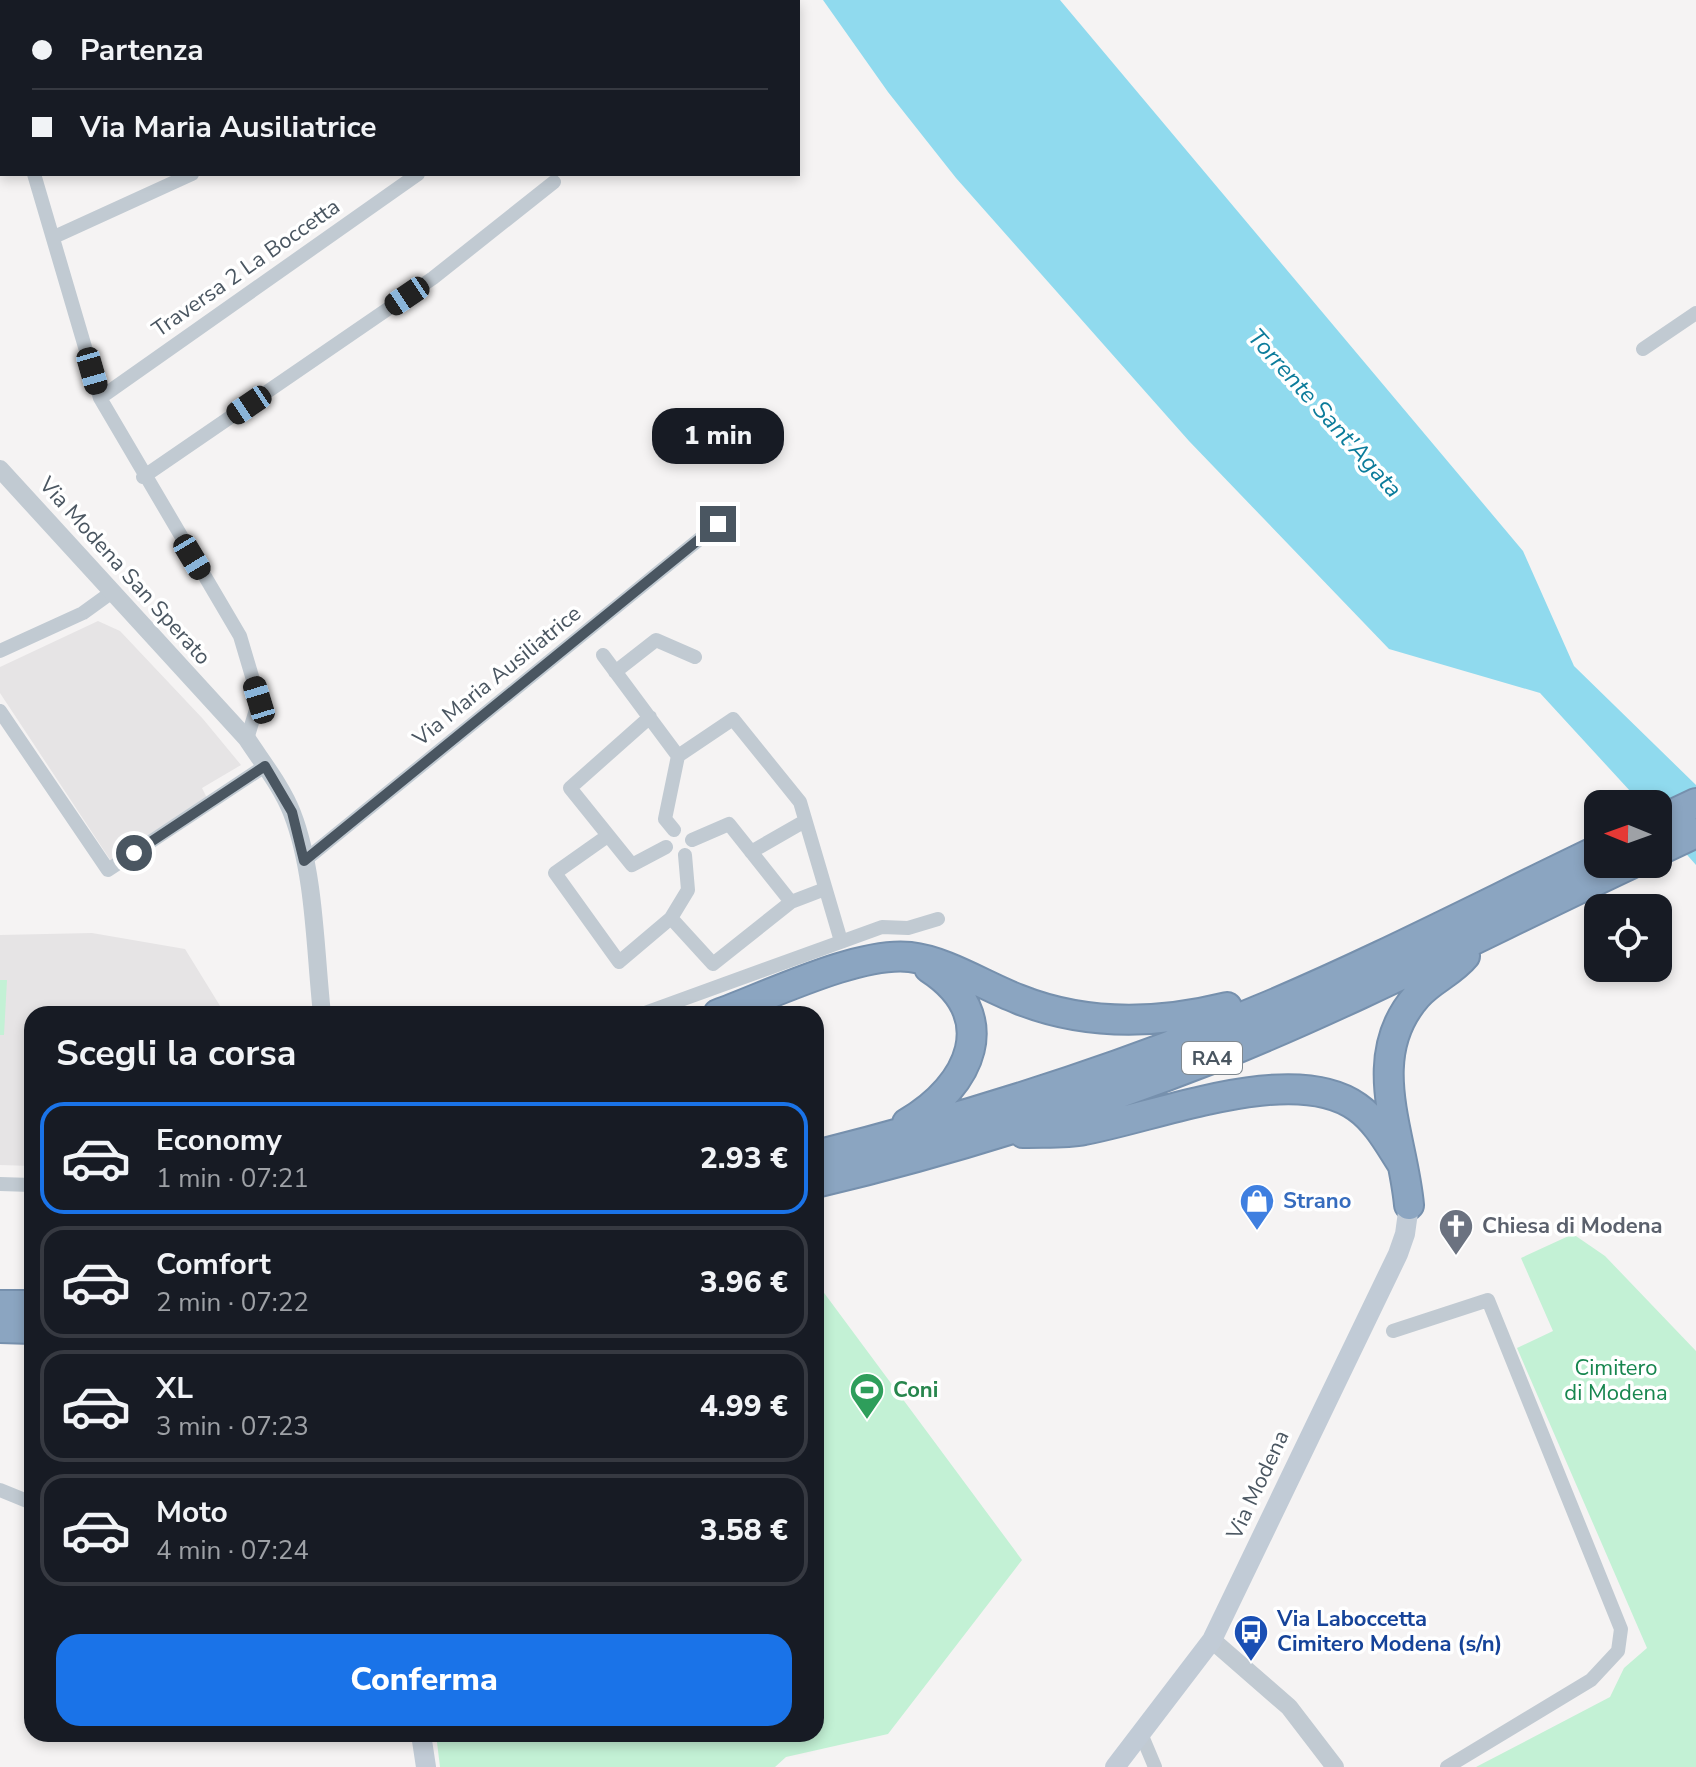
<!DOCTYPE html>
<html lang="it">
<head>
<meta charset="utf-8">
<style>
  body { margin:0; font-family:"Nunito Sans",sans-serif; background:#242831; color:#f1f3f6; height:100vh; display:flex; flex-direction:column; font-size:30px; white-space:nowrap }
  * { box-sizing:border-box; margin:0 }
  p { font-size:26px; color:#9ea1a6 }
  .icon { flex:none; width:44px; height:44px; fill:none; stroke:currentColor; stroke-width:2; stroke-linecap:round; stroke-linejoin:round }
  .map { position:relative; flex:1; overflow:hidden }
  .details { position:absolute; left:24px; top:1006px; width:800px; height:736px; display:flex; flex-direction:column; background:#171b24; border-radius:24px; box-shadow:0 4px 12px #0003 }
  .details>* { flex:none }
  .top-card { position:absolute; left:0px; top:0px; width:800px; height:176px; box-shadow:0 4px 12px #0003; display:grid; align-content:center; height:176px; padding:0 32px; background:#171b24 }
  .needle { width:52px; rotate:271deg }
  .controls { position:absolute; left:1584px; top:790px; display:grid; gap:16px }
  .controls a { display:grid; place-items:center; width:88px; height:88px; border-radius:16px; background:#171b24; box-shadow:0 4px 12px #0003; font-size:40px }
  .end { position:absolute; width:36px; height:36px; margin:-18px; border:10px solid #4a5661; background:#fff; box-shadow:0 0 0 4px #fff }
  .from { border-radius:50% }
  .bubble { position:absolute; height:56px; border-radius:24px; background:#171b24; box-shadow:0 4px 12px #0003; font-size:26px; font-weight:800; line-height:56px; text-align:center }
  .car { position:absolute; width:24px; height:48px; margin:-24px -12px; border-radius:10px; box-shadow:0 0 6px 2px #0007; background:linear-gradient(#222 24%,#8ab4d8 0 40%,#222 0 76%,#8ab4d8 0 86%,#222 0) }
  .top-card b { display:flex; align-items:center; gap:28px; height:76px; font-size:30px }
  .top-card b+b { border-top:2px solid #363941 }
  .top-card i { width:20px; height:20px; background:#f1f3f6 }
  ul { padding:0; list-style:none }
  li { display:flex; align-items:center; gap:24px; height:112px; margin:0 16px 12px; padding:0 16px; border:4px solid #363941; border-radius:24px }
  li div { flex:1 }
  li b { display:block; font-size:30px }
  li em { font-style:normal; font-weight:800 }
  li.current { border-color:#1a73e8 }
  li>.icon { width:72px; height:72px; stroke-width:1.5 }
  h2 { padding:0 32px; font-size:36px; line-height:96px }
  .primary-button { display:flex; gap:16px; margin-top:auto; padding:16px 32px }
  .primary-button a { flex:1; height:92px; border-radius:24px; background:#1a73e8; color:#fff; font-size:32px; font-weight:800; line-height:92px; text-align:center }
  .map>svg:first-child { display:block }
  .education { fill:#e6e4e5 }
  .green { fill:#c3f1d5 }
  .water { fill:#90daee }
  .lines { fill:none; stroke-linecap:round; stroke-linejoin:round }
  .motorway-casing { stroke:#7690ad; stroke-width:32 }
  .minor { stroke:#c1cad2; stroke-width:14 }
  .tertiary { stroke:#c1cad2; stroke-width:18 }
  .secondary { stroke:#c1cbd6; stroke-width:20 }
  .motorway { stroke:#8ba5c1; stroke-width:28 }
  .route { stroke:#4a5661; stroke-width:10 }
  .labels { text-anchor:middle; dominant-baseline:central; stroke-width:7; stroke-linejoin:round; paint-order:stroke }
  .shield { fill:#fff; stroke:#808990; stroke-width:2 }
  .shield-label { font-size:20px; font-weight:bold; fill:#4a5661 }
  .street-label { font-size:22px; fill:#4a5661; stroke:#fff }
  .shop-label { font-size:22px; font-weight:bold; fill:#366cbe; stroke:#fff; text-anchor:start }
  .worship-label { font-size:22px; font-weight:bold; fill:#5b616d; stroke:#fff; text-anchor:start }
  .park-label { font-size:22px; fill:#17864f; stroke:#fff }
  .leisure-label { font-size:22px; font-weight:bold; fill:#27864d; stroke:#fff; text-anchor:start }
  .transit-label { font-size:22px; font-weight:bold; fill:#164399; stroke:#fff; text-anchor:start }
  .water-label { font-size:24px; font-style:italic; fill:#0c7c9b; stroke:#fff }
</style>
</head>
<body>
<div class="map">
<svg width="1696" height="1767" viewBox="0 0 1696 1767">
  <rect width="100%" height="100%" fill="#f5f3f3"/>
  <path class="education" d="M98,621L120,631L203,719L241,765L202,788L207,798L111,861L0,693V667Z
    M92,933L185,949L225,1014H32V1166L0,1165V935Z"/>
  <path class="green" d="M0,980H7L4,1035H0Z
    M1573,1234L1605,1256L1696,1351V1767H1476L1610,1697L1624,1668L1647,1648L1517,1348L1553,1331L1521,1258Z
    M816,1282L1022,1560L888,1734L786,1757L775,1767H440L436,1734H816Z"/>
  <path class="water" d="M823,0H1060L1523,551L1574,666L1696,785V865L1658,822V804H1642L1540,693L1389,649L1189,441L956,178L888,92Z"/>
  <g class="lines">
    <g class="motorway-casing">
      <path id="motorway" d="M1658,821L1696,803
        M1658,851L1696,833
        M718,1014C768,996 859,951 910,957C946,961 984,986 1018,999C1085,1026 1158,1024 1227,1007
        M907,1123C971,1086 1003,1016 929,968
        M1023,1133C1043,1132 1065,1134 1084,1130C1157,1117 1293,1061 1357,1107C1377,1121 1389,1144 1402,1164
        M816,1155C967,1117 1115,1071 1259,1010C1374,962 1485,904 1598,850
        M816,1183C950,1151 1086,1108 1214,1058C1356,1001 1493,929 1631,864
        M1409,1205C1403,1135 1362,1058 1417,996C1431,980 1452,972 1465,956
        M0,1305H32
        M0,1328L32,1329"/>
    </g>
    <path class="minor" d="M205,0L206,2
      M301,0L303,2
      M372,0L374,2
      M112,2L113,0
      M225,2L227,0
      M0,67L2,74
      M34,174L100,398L240,636L259,700L247,739
      M54,237L192,174
      M1643,349L1696,313
      M100,398L418,174
      M143,477L433,278L554,182
      M0,651L83,613L112,592
      M603,655L678,756
      M615,672L656,640L695,657
      M0,711L108,870L265,766
      M650,717L570,788L632,865L666,847
      M674,830L665,819L678,756L733,719L800,802L841,941
      M606,837L555,873L619,962L671,918L688,890L685,855
      M692,840L729,824L791,902
      M751,852L805,821
      M304,861L718,524
      M671,918L713,964L791,902L825,889
      M642,1014L882,927L908,928L938,919
      M0,1184L32,1185
      M1393,1331L1488,1300L1621,1629L1618,1651L1591,1680L1447,1767
      M0,1490L32,1503
      M1142,1736L1155,1767"/>
    <path class="tertiary" d="M0,469L247,739C262,762 282,787 292,813C315,872 315,951 322,1014
      M1212,1640L1289,1707L1335,1767"/>
    <path class="secondary" d="M421,1734L426,1767
      M1115,1767L1212,1640L1398,1254L1405,1234L1409,1205"/>
    <use href="#motorway" class="motorway"/>
  </g>
  <g class="lines">
    <path class="route" d="M134,853L265,766L292,812L304,861L718,524"/>
  </g>
  <defs>
    <g id="shop-pin" transform="scale(1.8)"><path d="M0 17L-7.5 6A9.5 9.5 0 1 1 7.5 6Z" fill="#3f7fe0" stroke="#fff"/><path d="M-5-2.5h2.3a2.7 3.5 0 0 1 5.4 0H5L5.5 6h-11ZM-1.5-2.5h3a1.5 2.3 0 0 0-3 0Z" fill="#fff"/></g>
    <g id="church-pin" transform="scale(1.8)"><path d="M0 17L-7.5 6A9.5 9.5 0 1 1 7.5 6Z" fill="#6b7280" stroke="#fff"/><path d="M-1.2-6h2.4v3.5h3.3v2.4h-3.3V6h-2.4V-.1h-3.3v-2.4h3.3Z" fill="#fff"/></g>
    <g id="stadium-pin" transform="scale(1.8)"><path d="M0 17L-7.5 6A9.5 9.5 0 1 1 7.5 6Z" fill="#2e9e5b" stroke="#fff"/><path d="M0-5a6.5 5 0 1 0 0 10a6.5 5 0 1 0 0-10ZM-3.5-1.8h7v3.6h-7Z" fill="#fff"/></g>
    <g id="bus-pin" transform="scale(1.8)"><path d="M0 17L-7.5 6A9.5 9.5 0 1 1 7.5 6Z" fill="#1a4fb4" stroke="#fff"/><path d="M-5-6H5V4H4V6H2V4H-2V6H-4V4H-5ZM-3.5-4V0h7V-4ZM-3.5 1.2v1.5H-2V1.2ZM2 1.2v1.5H3.5V1.2Z" fill="#fff"/></g>
  </defs>
  <g fill-rule="evenodd">
    <use href="#shop-pin" x="1257" y="1201"/>
    <use href="#church-pin" x="1456" y="1226"/>
    <use href="#stadium-pin" x="867" y="1390"/>
    <use href="#bus-pin" x="1251" y="1632"/>
  </g>
  <g class="labels">
    <rect class="shield" x="1182" y="1042" width="60" height="32" rx="6"/>
    <g class="shield-label">
      <text x="1212" y="1058">RA4</text>
    </g>
    <g class="street-label">
      <text transform="translate(246 268) rotate(-35)">Traversa 2 La Boccetta</text>
      <text transform="translate(125 571) rotate(48)">Via Modena San Sperato</text>
      <text transform="translate(497 676) rotate(-39)">Via Maria Ausiliatrice</text>
      <text transform="translate(1258 1485) rotate(-65)">Via Modena</text>
    </g>
    <g class="shop-label">
      <text x="1283" y="1201">Strano</text>
    </g>
    <g class="worship-label">
      <text x="1482" y="1226">Chiesa di Modena</text>
    </g>
    <g class="park-label">
      <text x="1616" y="1368">Cimitero<tspan x="1616" dy="25">di Modena</tspan></text>
    </g>
    <g class="leisure-label">
      <text x="893" y="1390">Coni</text>
    </g>
    <g class="transit-label">
      <text x="1277" y="1619">Via Laboccetta<tspan x="1277" dy="25">Cimitero Modena (s/n)</tspan></text>
    </g>
    <g class="water-label">
      <text transform="translate(1325 413) rotate(48)">Torrente Sant'Agata</text>
    </g>
  </g>
</svg>
<div class="controls">
<a><svg class="needle" viewBox="-14 -14 28 28"><path d="M0-13l5 13h-10z" fill="#e53935"/><path d="M0 13l5-13h-10z" fill="#9ea1a6"/></svg></a>
<a><svg class="icon" aria-label="locate" viewBox="0 0 24 24"><circle cx="12" cy="12" r="6"/><path d="M12 2v4M12 18v4M2 12h4M18 12h4"/></svg></a>
</div>
<i class="end from" style="left:134px;top:853px"></i>
<i class="end" style="left:718px;top:524px"></i>
<div class="bubble" style="left:652px;top:408px;width:132px">1 min</div>
<i class="car" style="left:407px;top:296px;rotate:236deg"></i>
<i class="car" style="left:92px;top:371px;rotate:164deg"></i>
<i class="car" style="left:249px;top:405px;rotate:236deg"></i>
<i class="car" style="left:192px;top:557px;rotate:149deg"></i>
<i class="car" style="left:259px;top:700px;rotate:343deg"></i>
<div class="top-card">
<b><i class="from"></i>Partenza</b>
<b><i></i>Via Maria Ausiliatrice</b>
</div>
<section class="details">
<h2>Scegli la corsa</h2>
<ul>
<li class="current"><svg class="icon" aria-label="car" viewBox="0 0 24 24"><path d="M5 17H2v-5l4-1 3-4h7l3 4 3 1v5h-3M9 17h6M6 11h13"/><circle cx="7" cy="17" r="2"/><circle cx="17" cy="17" r="2"/></svg><div><b>Economy</b><p>1 min · 07:21</p></div><em>2.93 €</em></li>
<li><svg class="icon" aria-label="car" viewBox="0 0 24 24"><path d="M5 17H2v-5l4-1 3-4h7l3 4 3 1v5h-3M9 17h6M6 11h13"/><circle cx="7" cy="17" r="2"/><circle cx="17" cy="17" r="2"/></svg><div><b>Comfort</b><p>2 min · 07:22</p></div><em>3.96 €</em></li>
<li><svg class="icon" aria-label="car" viewBox="0 0 24 24"><path d="M5 17H2v-5l4-1 3-4h7l3 4 3 1v5h-3M9 17h6M6 11h13"/><circle cx="7" cy="17" r="2"/><circle cx="17" cy="17" r="2"/></svg><div><b>XL</b><p>3 min · 07:23</p></div><em>4.99 €</em></li>
<li><svg class="icon" aria-label="car" viewBox="0 0 24 24"><path d="M5 17H2v-5l4-1 3-4h7l3 4 3 1v5h-3M9 17h6M6 11h13"/><circle cx="7" cy="17" r="2"/><circle cx="17" cy="17" r="2"/></svg><div><b>Moto</b><p>4 min · 07:24</p></div><em>3.58 €</em></li>
</ul>
<div class="primary-button"><a>Conferma</a></div>
</section>
</div>
</body>
</html>
